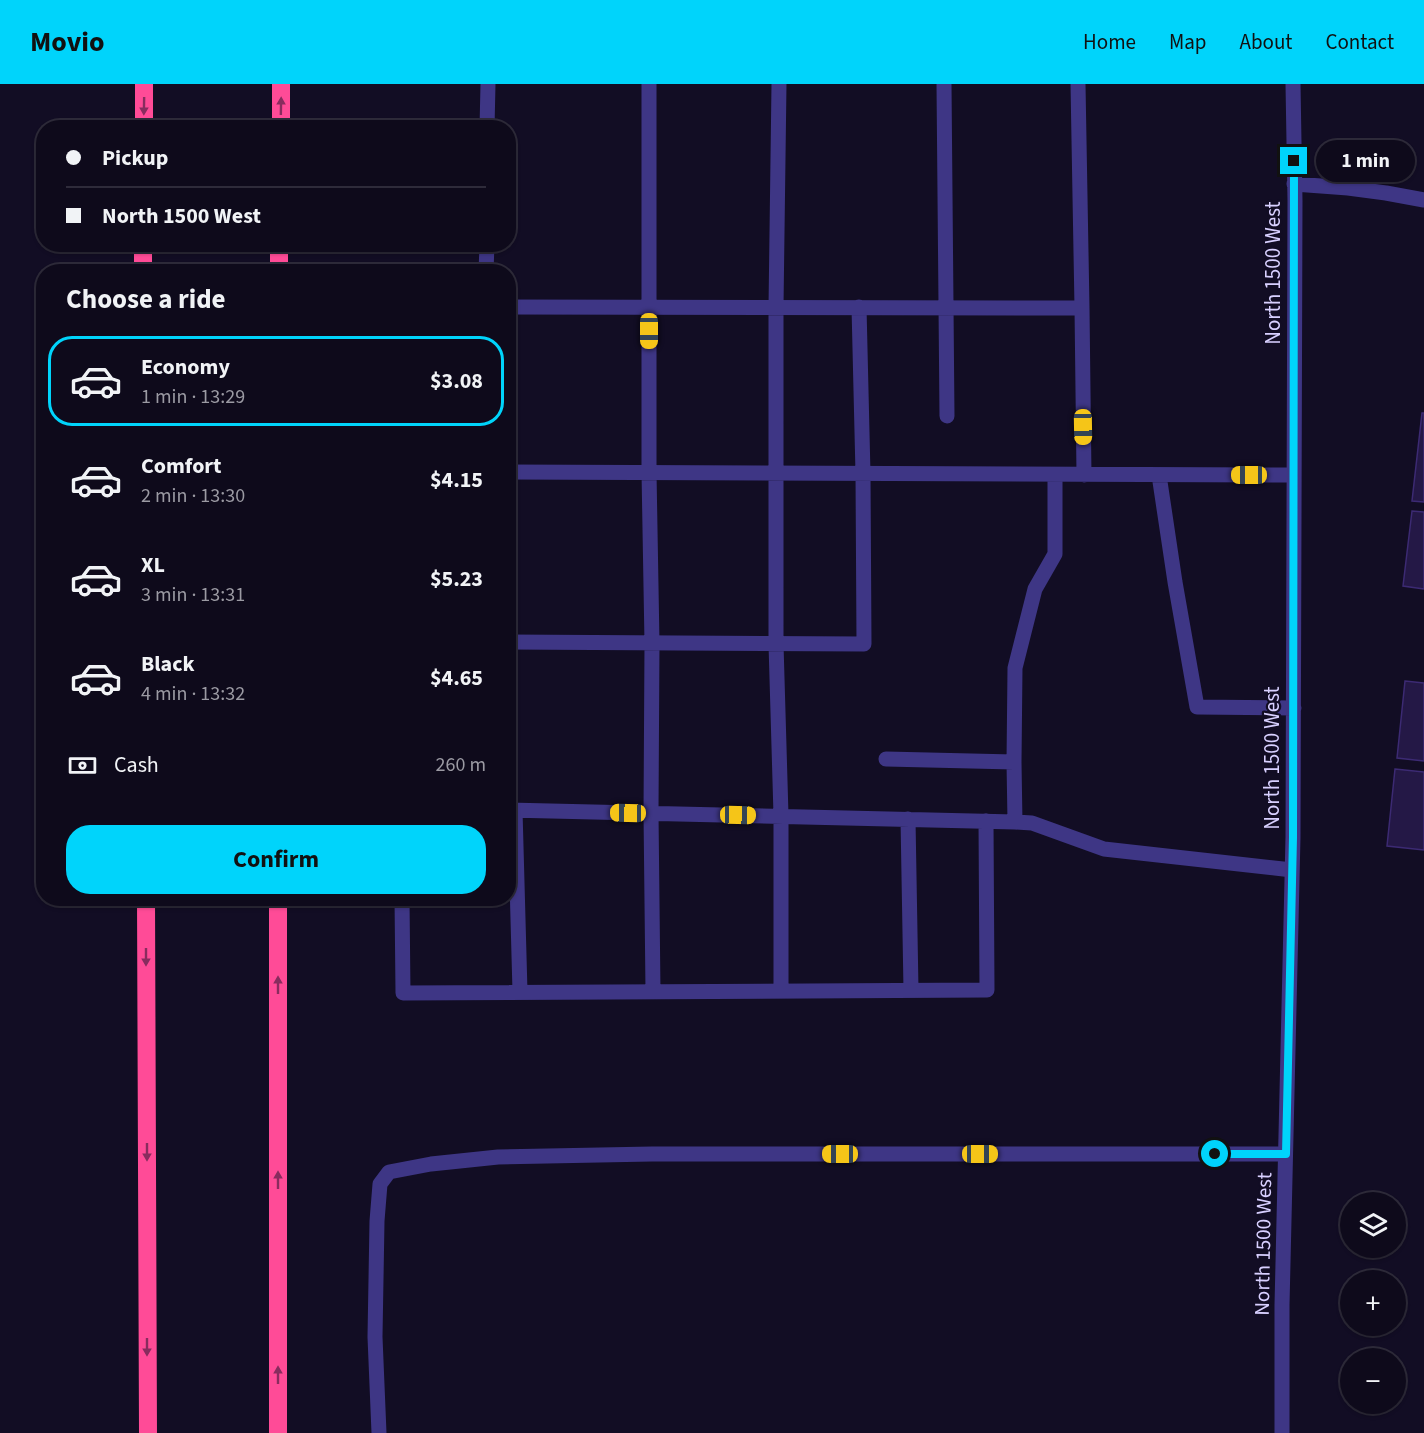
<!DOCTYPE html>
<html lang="en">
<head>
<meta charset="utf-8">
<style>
  body { margin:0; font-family:"Source Sans 3",sans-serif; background:#171324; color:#f1f3f6; height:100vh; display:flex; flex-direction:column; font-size:22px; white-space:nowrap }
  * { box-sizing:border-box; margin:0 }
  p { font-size:20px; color:#9b9aa3 }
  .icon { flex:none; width:33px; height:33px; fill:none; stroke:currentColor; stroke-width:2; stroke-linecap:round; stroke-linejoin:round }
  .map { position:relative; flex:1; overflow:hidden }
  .panel { position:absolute; left:36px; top:180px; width:480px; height:642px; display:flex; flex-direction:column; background:#0e0a1b; border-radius:24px; box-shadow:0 2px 4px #0004,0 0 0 2px #2e2b3a }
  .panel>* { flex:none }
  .hud { position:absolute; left:36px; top:36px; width:480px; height:132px; border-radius:24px; box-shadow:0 2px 4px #0004,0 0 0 2px #2e2b3a; display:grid; align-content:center; height:132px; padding:0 30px; background:#0e0a1b }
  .buttons { position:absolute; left:1340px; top:1108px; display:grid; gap:12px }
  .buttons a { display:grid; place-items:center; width:66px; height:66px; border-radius:50%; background:#0e0a1b; box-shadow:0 2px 4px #0004,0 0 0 2px #2e2b3a; font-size:30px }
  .end { position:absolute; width:27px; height:27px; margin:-14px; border:8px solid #00d4fb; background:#111; box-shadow:0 0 0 3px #111 }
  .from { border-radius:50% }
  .bubble { position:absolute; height:42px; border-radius:21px; background:#0e0a1b; box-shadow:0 2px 4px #0004,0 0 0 2px #2e2b3a; font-size:20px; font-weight:700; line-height:42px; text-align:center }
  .car { position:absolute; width:18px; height:36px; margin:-18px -9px; border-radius:8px; box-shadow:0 0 4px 2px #0007; background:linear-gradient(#f5c518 24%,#345 0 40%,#f5c518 0 76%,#345 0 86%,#f5c518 0) }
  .hud b { display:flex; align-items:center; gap:21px; height:57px; font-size:22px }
  .hud b+b { border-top:2px solid #2e2b3a }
  .hud i { width:15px; height:15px; background:#f1f3f6 }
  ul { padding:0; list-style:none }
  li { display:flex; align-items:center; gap:18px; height:90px; margin:0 12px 9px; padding:0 18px; border:3px solid transparent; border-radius:24px }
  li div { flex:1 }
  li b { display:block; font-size:22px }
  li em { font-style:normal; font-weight:700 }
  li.selected { border-color:#00d4fb }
  li>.icon { width:54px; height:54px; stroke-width:1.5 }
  h2 { padding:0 30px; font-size:27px; line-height:72px }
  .pay { display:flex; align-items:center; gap:15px; height:66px; padding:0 30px; font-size:22px }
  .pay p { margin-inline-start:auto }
  .cta { display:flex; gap:12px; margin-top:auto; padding:12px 30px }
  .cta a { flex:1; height:69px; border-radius:24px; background:#00d4fb; color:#111; font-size:24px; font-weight:700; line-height:69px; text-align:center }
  header { display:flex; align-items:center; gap:36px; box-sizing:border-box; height:84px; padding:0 30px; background:#00d4fb; color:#111 }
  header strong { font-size:28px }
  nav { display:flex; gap:33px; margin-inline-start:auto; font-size:21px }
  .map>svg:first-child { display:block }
  .building { fill:#241846; stroke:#3c2a73; stroke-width:1.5 }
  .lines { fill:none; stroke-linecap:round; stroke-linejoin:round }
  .minor { stroke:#3e3685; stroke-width:15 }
  .highway { stroke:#ff4b97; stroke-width:18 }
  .oneway { fill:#882c5e }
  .route { stroke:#00d4fb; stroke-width:8 }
  .labels { text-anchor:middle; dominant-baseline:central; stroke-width:4.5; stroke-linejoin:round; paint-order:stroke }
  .street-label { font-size:21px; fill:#d8d0ff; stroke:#120d24 }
</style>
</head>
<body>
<header>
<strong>Movio</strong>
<nav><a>Home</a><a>Map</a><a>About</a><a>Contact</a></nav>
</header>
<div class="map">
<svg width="1424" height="1349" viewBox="0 0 1424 1349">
  <rect width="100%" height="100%" fill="#120d24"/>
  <path class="building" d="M1422,329H1424V418L1412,417Z
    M1412,427L1424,428V505L1403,502Z
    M1405,597L1424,599V677L1397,674Z
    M1395,685L1424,688V766L1387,762Z"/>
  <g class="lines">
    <path class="minor" d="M649,0V388L652,559L651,729L653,908
      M779,0L776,223V560L781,731V907
      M944,0L947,332
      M487,44L488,0
      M1294,100L1348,104L1386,109L1424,116
      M486,188L487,160
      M508,223L1082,224L1078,0
      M1082,224L1084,391
      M508,388L1294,391
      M1159,391L1175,498L1197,623L1294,624
      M508,558L864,560L863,390L859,223
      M886,675L1014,678L1015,738
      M1014,678L1015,584L1035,505L1055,470V391
      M508,726L1015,738L1032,739L1104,765L1292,786
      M515,726L520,908
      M908,735L911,906
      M402,814L403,909L987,906L986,737
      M379,1349L375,1253L377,1137L380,1100L389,1088L431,1080L498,1073L652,1070H1285
      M1282,1349V1221L1293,753L1295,117L1293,0"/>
    <path class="highway" d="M144,44V0
      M281,44V0
      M143,160V188
      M279,188V160
      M146,814L148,1349
      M278,814V1349"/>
  </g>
  <defs><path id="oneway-solid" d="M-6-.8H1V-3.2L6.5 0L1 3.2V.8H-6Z" transform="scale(1.5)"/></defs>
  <g class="oneway">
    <use href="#oneway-solid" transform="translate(144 22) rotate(91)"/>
    <use href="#oneway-solid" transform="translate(281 22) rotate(-89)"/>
    <use href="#oneway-solid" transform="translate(146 873) rotate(90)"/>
    <use href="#oneway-solid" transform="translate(278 901) rotate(-90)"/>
    <use href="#oneway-solid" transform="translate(147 1068) rotate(90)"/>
    <use href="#oneway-solid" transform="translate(278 1096) rotate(-90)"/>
    <use href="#oneway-solid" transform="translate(147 1263) rotate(90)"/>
    <use href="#oneway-solid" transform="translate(278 1291) rotate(-90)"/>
  </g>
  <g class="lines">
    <path class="route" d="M1215,1070H1286L1293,753L1294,77"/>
  </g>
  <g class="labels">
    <g class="street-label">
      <text transform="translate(1273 189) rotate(-90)">North 1500 West</text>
      <text transform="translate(1272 674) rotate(-90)">North 1500 West</text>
      <text transform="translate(1263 1160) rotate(-89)">North 1500 West</text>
    </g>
  </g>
</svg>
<div class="buttons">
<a><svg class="icon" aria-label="layers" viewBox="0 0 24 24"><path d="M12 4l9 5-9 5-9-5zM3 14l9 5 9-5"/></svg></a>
<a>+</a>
<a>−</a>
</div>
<i class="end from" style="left:1215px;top:1070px"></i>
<i class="end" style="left:1294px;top:77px"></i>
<div class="bubble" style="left:1316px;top:56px;width:99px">1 min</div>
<i class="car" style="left:649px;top:247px;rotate:180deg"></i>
<i class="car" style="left:1083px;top:343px;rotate:179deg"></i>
<i class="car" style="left:1249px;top:391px;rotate:270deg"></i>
<i class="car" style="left:628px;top:729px;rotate:271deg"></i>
<i class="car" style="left:738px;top:731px;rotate:91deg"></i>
<i class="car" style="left:840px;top:1070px;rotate:270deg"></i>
<i class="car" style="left:980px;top:1070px;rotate:90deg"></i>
<div class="hud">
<b><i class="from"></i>Pickup</b>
<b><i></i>North 1500 West</b>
</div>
<section class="panel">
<h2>Choose a ride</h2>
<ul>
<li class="selected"><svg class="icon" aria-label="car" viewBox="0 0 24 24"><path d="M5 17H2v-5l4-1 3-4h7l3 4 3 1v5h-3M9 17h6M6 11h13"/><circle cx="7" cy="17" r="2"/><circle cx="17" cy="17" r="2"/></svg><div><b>Economy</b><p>1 min · 13:29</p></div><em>$3.08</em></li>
<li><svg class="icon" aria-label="car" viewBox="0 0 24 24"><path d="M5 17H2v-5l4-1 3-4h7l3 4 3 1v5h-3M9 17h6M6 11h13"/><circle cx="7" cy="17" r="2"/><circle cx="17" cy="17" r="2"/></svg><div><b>Comfort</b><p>2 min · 13:30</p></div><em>$4.15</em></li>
<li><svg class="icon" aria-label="car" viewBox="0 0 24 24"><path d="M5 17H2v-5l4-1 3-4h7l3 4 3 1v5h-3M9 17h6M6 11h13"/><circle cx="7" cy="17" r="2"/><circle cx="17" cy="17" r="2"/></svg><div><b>XL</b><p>3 min · 13:31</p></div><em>$5.23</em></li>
<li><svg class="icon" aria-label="car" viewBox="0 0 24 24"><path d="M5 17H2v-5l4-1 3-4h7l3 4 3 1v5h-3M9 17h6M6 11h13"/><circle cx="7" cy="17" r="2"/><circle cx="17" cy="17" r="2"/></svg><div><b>Black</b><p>4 min · 13:32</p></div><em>$4.65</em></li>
</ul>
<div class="pay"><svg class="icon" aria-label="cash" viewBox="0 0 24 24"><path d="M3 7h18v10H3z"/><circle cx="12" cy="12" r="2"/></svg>Cash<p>260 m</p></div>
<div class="cta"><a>Confirm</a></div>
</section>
</div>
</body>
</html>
